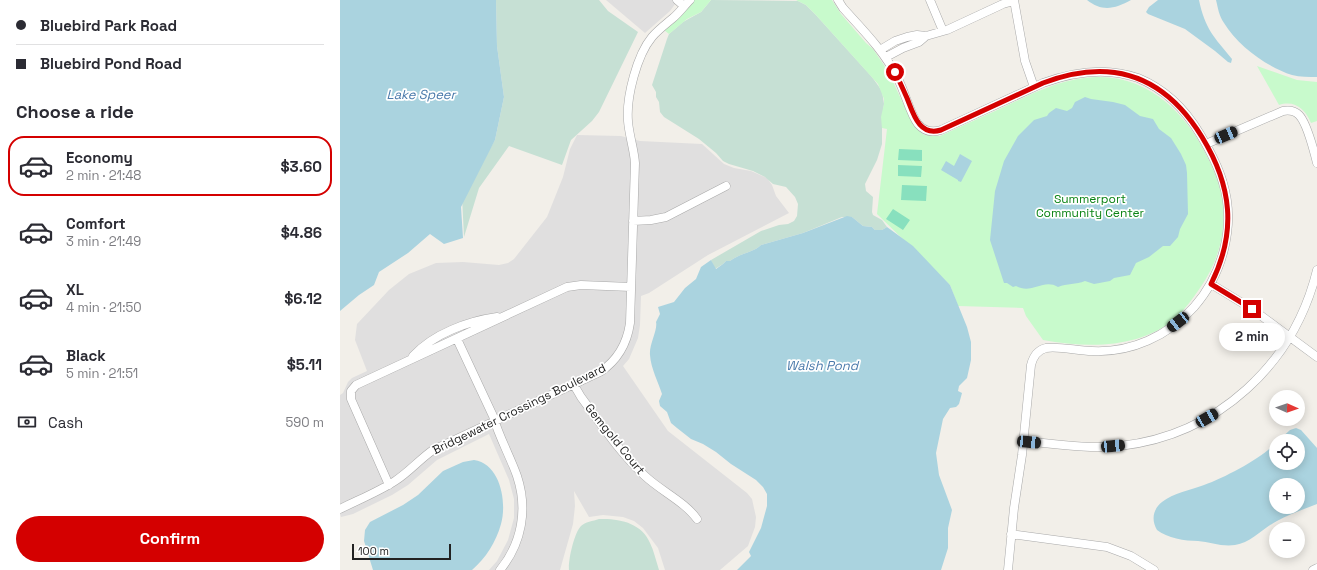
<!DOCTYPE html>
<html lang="en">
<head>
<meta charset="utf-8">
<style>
  body { margin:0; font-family:"Space Grotesk",sans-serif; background:#f2f2f3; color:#2b2b33; height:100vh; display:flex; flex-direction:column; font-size:15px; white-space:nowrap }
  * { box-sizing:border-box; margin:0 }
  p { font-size:13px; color:#7c7c81 }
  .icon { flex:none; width:22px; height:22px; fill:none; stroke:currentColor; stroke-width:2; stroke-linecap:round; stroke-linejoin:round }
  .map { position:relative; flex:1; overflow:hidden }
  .details { display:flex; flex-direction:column; background:#fff; width:340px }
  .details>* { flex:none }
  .top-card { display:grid; align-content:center; height:88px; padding:0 16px; background:#fff }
  .needle { width:26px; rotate:92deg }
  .controls { position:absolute; left:929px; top:390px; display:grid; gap:8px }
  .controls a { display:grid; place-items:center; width:36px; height:36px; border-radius:50%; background:#fff; box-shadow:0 2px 10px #0003; font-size:20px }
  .scale { position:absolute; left:12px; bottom:10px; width:99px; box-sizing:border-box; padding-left:4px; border:2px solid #222; border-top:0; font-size:11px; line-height:14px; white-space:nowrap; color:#222; -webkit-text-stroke:3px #fff; paint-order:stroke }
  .end { position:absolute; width:18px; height:18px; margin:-9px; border:5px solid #d40000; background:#fff; box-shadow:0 0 0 2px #fff }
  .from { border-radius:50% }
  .bubble { position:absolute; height:28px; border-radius:14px; background:#fff; box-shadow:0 2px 10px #0003; font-size:13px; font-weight:800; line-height:28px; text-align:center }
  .car { position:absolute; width:12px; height:24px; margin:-12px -6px; border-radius:5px; box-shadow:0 0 3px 1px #0007; background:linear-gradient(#222 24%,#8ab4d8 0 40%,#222 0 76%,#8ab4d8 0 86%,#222 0) }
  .top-card b { display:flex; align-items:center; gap:14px; height:38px; font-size:15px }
  .top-card b+b { border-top:1px solid #e1e1e2 }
  .top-card i { width:10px; height:10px; background:#2b2b33 }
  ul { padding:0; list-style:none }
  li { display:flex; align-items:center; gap:12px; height:60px; margin:0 8px 6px; padding:0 8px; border:2px solid transparent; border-radius:16px }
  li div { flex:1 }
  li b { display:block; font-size:15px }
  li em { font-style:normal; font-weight:800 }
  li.selected { border-color:#d40000 }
  li>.icon { width:36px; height:36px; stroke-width:1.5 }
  h2 { padding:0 16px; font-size:18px; line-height:48px }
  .pay { display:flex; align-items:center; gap:10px; height:44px; padding:0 16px; font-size:15px }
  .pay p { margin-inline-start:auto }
  .action { display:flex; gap:8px; margin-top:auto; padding:8px 16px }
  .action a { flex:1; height:46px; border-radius:24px; background:#d40000; color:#fff; font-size:16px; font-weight:800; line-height:46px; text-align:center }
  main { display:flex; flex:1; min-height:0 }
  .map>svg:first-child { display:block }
  .residential { fill:#e0dfdf }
  .wetland { fill:#c6e0d4 }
  .park { fill:#c8facc }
  .pitch { fill:#88e0be }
  .water { fill:#aad3df; fill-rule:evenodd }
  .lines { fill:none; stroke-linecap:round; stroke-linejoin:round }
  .minor-casing { stroke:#a9a9a9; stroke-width:9 }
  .minor { stroke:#fff; stroke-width:8 }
  .route { stroke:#d40000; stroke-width:5 }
  .labels { text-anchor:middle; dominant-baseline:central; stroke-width:3.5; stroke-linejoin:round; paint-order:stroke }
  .park-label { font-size:12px; fill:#0c8416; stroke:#fff }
  .street-label { font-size:12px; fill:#222; stroke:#fff }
  .water-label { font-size:13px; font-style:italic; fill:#4a7aab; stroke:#fff }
</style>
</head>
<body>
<main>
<section class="details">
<div class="top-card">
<b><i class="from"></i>Bluebird Park Road</b>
<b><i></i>Bluebird Pond Road</b>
</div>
<h2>Choose a ride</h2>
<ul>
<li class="selected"><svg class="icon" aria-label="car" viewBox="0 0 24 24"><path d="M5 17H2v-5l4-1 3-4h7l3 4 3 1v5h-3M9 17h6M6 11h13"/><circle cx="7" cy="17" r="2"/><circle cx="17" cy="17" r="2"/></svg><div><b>Economy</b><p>2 min · 21:48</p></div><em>$3.60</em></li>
<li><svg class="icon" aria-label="car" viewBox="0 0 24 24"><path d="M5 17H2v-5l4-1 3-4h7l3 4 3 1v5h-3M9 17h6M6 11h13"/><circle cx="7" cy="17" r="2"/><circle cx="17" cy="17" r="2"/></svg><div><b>Comfort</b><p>3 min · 21:49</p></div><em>$4.86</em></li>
<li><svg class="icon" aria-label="car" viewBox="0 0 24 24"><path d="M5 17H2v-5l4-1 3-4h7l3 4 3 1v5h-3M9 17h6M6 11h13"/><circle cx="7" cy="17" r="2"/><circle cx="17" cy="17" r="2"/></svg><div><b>XL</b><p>4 min · 21:50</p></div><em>$6.12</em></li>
<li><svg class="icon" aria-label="car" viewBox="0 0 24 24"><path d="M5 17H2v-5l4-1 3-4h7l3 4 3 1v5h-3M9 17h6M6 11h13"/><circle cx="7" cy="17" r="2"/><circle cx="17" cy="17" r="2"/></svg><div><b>Black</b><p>5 min · 21:51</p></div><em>$5.11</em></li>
</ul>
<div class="pay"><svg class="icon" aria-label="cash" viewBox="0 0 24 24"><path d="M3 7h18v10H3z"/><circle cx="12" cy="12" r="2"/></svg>Cash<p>590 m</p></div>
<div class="action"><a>Confirm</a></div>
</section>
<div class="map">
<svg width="977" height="570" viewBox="0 0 977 570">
  <rect width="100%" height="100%" fill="#f2efe9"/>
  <path class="residential" d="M266,0H338L330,11L305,33Z
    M237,135L281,136L300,141L362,144L384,164L394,168L411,171L427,178L432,185L436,196L449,213L368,255L309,293L301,296L300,325L298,338L289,359L283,366L328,431L407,493L412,499L416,517L415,527L408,546L380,570H325L318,548L303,528L294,521L283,517L263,515L249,517L234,491L235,506L233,524L220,570H149L157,561L168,540L174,518V499L169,480L149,434L97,460L68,485L52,495L13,514L1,517L0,514V395L3,393L8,382L12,378L27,371L15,340L17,324L49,290L69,274L96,263L123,262L159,265L168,263L174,259L207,217L223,177L230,149Z"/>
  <path class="wetland" d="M156,0H259L268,11L298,32L259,112L252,121L231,140L222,165L169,146L139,188L124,237L122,197L155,140L164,97L157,46Z
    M371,0L458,1L466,5L475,14L532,77L542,91L544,104L542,118V144L537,160L525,184L526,191L533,197L532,212L533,215L542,220L547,227L542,230H535L532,227L523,226L512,217H502L463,233L421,245C413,253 400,253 390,261H386L383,264L375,269L371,260L421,231L439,225L448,224L454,221L457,216L458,204L455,197L446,187L433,184L425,177L413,171L389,164L383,161L376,153L359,139L324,117L320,112L319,102L316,97V92L312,85L327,39L329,34L343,22L361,12Z
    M259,519C279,518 302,523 310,543C314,551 316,561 319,570H229C228,561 234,533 241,526C245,522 253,521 259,519Z"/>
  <path class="park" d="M354,0H371L361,12L347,19L329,34L324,30L344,12Z
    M456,0H492L501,14L526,43L533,49L548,71L568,114L576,128L584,135L600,136C622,126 644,116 666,106C695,92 724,78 756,77C809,75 848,115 869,160C876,174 881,189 883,205C886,235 877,264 860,288C853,298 845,309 836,318C799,349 748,348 703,340L686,316L683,308L618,306L610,285L537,214L547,129L542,128L541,117L544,104V99L538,84L475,14L466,5Z
    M917,66L957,80L977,82V121L971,123C965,109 955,100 939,105Z"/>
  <path class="pitch" d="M559,149L582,150V161L558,160Z
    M558,165L582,166L581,177L558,176Z
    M562,185L587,186L586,201L561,200Z
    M553,209L570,220L563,230L546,219Z"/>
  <path class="water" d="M0,0H156L157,46L164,97L155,140L121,207L123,238L104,244L90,234L68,253L39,272L34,285L19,295L0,311Z
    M747,0H791C775,9 762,12 747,0Z
    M818,0H859C865,29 874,37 892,59L891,63L888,62L875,51L845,29L808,14L806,12L809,7Z
    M876,0H977V77C969,77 960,77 952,75C927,67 898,46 884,23C879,16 878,8 876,0Z
    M745,97L751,99L773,102L785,105L800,116L813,119L819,129L831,138L841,154L846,165L847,173L848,214L840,229L838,237L830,246H823L809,257L796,263L790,275L774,278L770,281L754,284L745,281C736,285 727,283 718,287C703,278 692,295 676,286L673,287L667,283H664L650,240L655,191L664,161L678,136L694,120L707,116L709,113L716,108L727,111L732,108L735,102Z
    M620,154L632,161L621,182L618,181V180L601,170L606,161L614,166Z
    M507,216L512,217L523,226L532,227L535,230H542L547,227L573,246L610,285L627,327L631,342V360L627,378L619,386L618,391L622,393L619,404L616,407L610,408L603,419L596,453L599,475L612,510L608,528V548L601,570H397L411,556L409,552L421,528L427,506V494L423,487L416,480L391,464L376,452L363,444L351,439L337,428L331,423L327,412L320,406L319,401L322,394C318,381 311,369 310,355C309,344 318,330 316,322L320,314L318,307L334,302L345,288L356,279L361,267L371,260L376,269L383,264L386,261H390C400,253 413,253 421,245L463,233Z
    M956,428L961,430L977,448V504C964,509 950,514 937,521C923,528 911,543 895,545C882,547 870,542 858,541C845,541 827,538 817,530C811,520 813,509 822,502C833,493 851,490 864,485C886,477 920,459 936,443V463H958V441H938L950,430ZM936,485H958V507H936Z
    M134,460C161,464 167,503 161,524C156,542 146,558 132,570H33L24,541L25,530L30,522L63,505L78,495L103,471L123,462Z"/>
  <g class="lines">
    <g class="minor-casing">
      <path id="minor" d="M337,0L344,6
        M498,0L503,8C523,30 545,52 558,79C565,92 570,114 578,124C584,131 592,133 601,130L703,83C733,72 767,67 798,78C825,89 845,109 860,134C869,149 878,165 883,183C896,225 883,274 854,307C828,336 791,353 752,351C737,351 721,346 706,348C698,350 693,357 691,365L682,455L674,508L668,570
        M590,0L603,31
        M674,0L685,61L694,87
        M540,50L555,41L567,37L577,35L586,36L607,30L663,4L674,1
        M546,57L563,48L579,42L586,36
        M866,144L943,111C949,110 954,110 959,115C967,123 974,151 977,163
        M293,221L311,220L326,217L386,186
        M871,284L912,309L977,357
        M117,339L153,416C159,437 170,456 177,476C188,509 182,543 160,570
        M73,356C93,334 128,321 157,317
        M234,385L241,397C261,424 280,453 305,476C321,491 345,502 357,519
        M684,441C716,444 748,449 780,446C878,435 954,364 977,270
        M49,485L11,399V391L16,385L227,287L241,285L291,287
        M0,509C18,500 38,492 55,481C69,472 80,459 93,450L260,372C278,360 287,344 290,323L295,163C294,149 289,135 288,121C286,97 297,55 312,37C318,30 326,24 333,18C339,13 344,6 350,0
        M671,534L767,547L791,556L814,570
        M973,570L977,568"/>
    </g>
    <use href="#minor" class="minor"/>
  </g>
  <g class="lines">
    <path class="route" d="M555,72C559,80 563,89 567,98C573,113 579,137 601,130L703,83C771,57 824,75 862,137C892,186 897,232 871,284L912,309"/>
  </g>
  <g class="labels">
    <g class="park-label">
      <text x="750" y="199">Summerport<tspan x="750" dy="14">Community Center</tspan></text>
    </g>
    <g class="street-label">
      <text transform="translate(179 409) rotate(-26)">Bridgewater Crossings Boulevard</text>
      <text transform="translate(275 439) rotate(51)">Gemgold Court</text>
    </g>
    <g class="water-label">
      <text x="81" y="94">Lake Speer</text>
      <text x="482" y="365">Walsh Pond</text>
    </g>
  </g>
</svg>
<div class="controls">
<a><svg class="needle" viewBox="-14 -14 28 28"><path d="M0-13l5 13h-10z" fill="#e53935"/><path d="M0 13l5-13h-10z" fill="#7c7c81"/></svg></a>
<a><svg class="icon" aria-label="locate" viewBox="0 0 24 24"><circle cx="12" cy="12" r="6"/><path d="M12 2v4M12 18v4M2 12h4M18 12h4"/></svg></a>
<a>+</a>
<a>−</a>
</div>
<div class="scale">100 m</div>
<i class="end from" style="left:555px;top:72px"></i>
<i class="end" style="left:912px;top:309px"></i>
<div class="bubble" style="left:879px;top:323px;width:66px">2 min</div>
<i class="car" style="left:886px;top:135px;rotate:67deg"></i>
<i class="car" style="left:838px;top:322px;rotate:232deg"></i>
<i class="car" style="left:867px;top:418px;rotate:60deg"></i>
<i class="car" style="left:689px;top:442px;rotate:95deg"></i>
<i class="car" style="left:773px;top:446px;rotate:85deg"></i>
</div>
</main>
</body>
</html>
